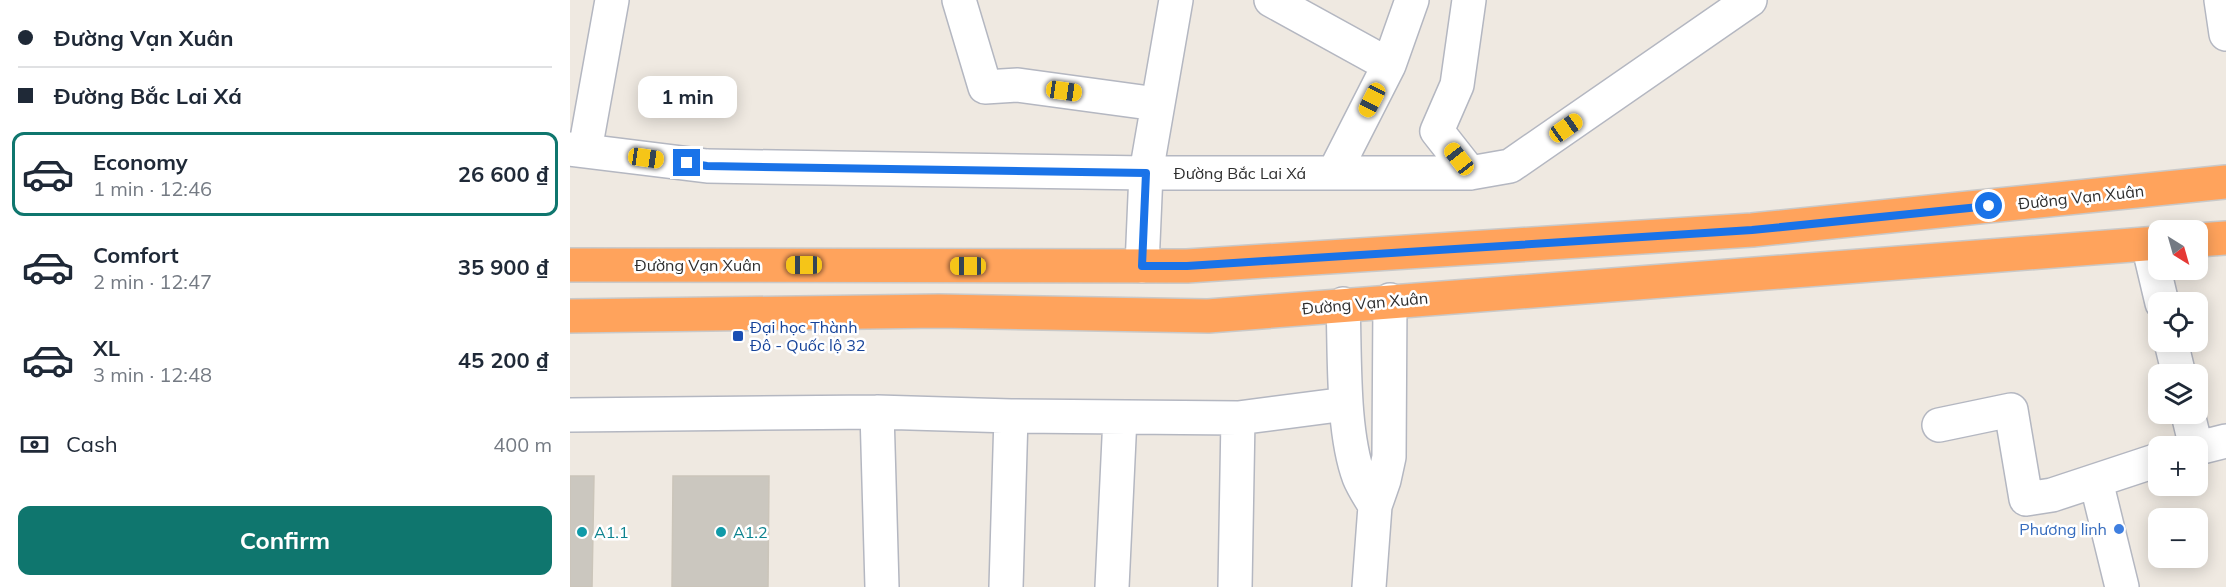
<!DOCTYPE html>
<html lang="en">
<head>
<meta charset="utf-8">
<style>
  body { margin:0; font-family:Mulish,sans-serif; background:#f6f6f7; color:#1f2937; height:100vh; display:flex; flex-direction:column; font-size:22px; white-space:nowrap }
  * { box-sizing:border-box; margin:0 }
  p { font-size:20px; color:#747a83 }
  .icon { flex:none; width:33px; height:33px; fill:none; stroke:currentColor; stroke-width:2; stroke-linecap:round; stroke-linejoin:round }
  .map { position:relative; flex:1; overflow:hidden }
  .details { display:flex; flex-direction:column; background:#fff; width:570px }
  .details>* { flex:none }
  .hud { display:grid; align-content:center; height:132px; padding:0 18px; background:#fff }
  .needle { width:39px; rotate:143deg }
  .controls { position:absolute; left:1578px; top:220px; display:grid; gap:12px }
  .controls a { display:grid; place-items:center; width:60px; height:60px; border-radius:12px; background:#fff; box-shadow:0 3px 15px #0003; font-size:30px }
  .end { position:absolute; width:27px; height:27px; margin:-14px; border:8px solid #1a73e8; background:#fff; box-shadow:0 0 0 3px #fff }
  .from { border-radius:50% }
  .bubble { position:absolute; height:42px; border-radius:12px; background:#fff; box-shadow:0 3px 15px #0003; font-size:20px; font-weight:700; line-height:42px; text-align:center }
  .car { position:absolute; width:18px; height:36px; margin:-18px -9px; border-radius:8px; box-shadow:0 0 4px 2px #0007; background:linear-gradient(#f5c518 24%,#345 0 40%,#f5c518 0 76%,#345 0 86%,#f5c518 0) }
  .hud b { display:flex; align-items:center; gap:21px; height:57px; font-size:22px }
  .hud b+b { border-top:2px solid #e0e1e3 }
  .hud i { width:15px; height:15px; background:#1f2937 }
  ul { padding:0; list-style:none }
  li { display:flex; align-items:center; gap:18px; height:84px; margin:0 12px 9px; padding:0 6px; border:3px solid transparent; border-radius:12px }
  li div { flex:1 }
  li b { display:block; font-size:22px }
  li em { font-style:normal; font-weight:700 }
  li.selected { border-color:#0f766e }
  li>.icon { width:54px; height:54px; stroke-width:1.5 }
  .pay { display:flex; align-items:center; gap:15px; height:66px; padding:0 18px; font-size:22px }
  .pay p { margin-inline-start:auto }
  .button { display:flex; gap:12px; margin-top:auto; padding:12px 18px }
  .button a { flex:1; height:69px; border-radius:12px; background:#0f766e; color:#fff; font-size:24px; font-weight:700; line-height:69px; text-align:center }
  main { display:flex; flex:1; min-height:0 }
  .map>svg:first-child { display:block }
  .building { fill:#cbc7bf; stroke:#cbc5ba; stroke-width:1.5 }
  .lines { fill:none; stroke-linecap:round; stroke-linejoin:round }
  .minor-casing { stroke:#b4b7c1; stroke-width:36 }
  .highway-casing { stroke:#c9c9c9; stroke-width:36 }
  .minor { stroke:#fff; stroke-width:33 }
  .highway { stroke:#ffa35c; stroke-width:33 }
  .route { stroke:#1a73e8; stroke-width:8 }
  .transit-dot { fill:#1a4fb4; stroke:#fff; stroke-width:2 }
  .shop-dot { fill:#3f7fe0; stroke:#fff; stroke-width:2 }
  .culture-dot { fill:#0f9aa8; stroke:#fff; stroke-width:2 }
  .labels { text-anchor:middle; dominant-baseline:central; stroke-width:5; stroke-linejoin:round; paint-order:stroke }
  .street-label { font-size:16px; fill:#2e2e2e; stroke:#fff }
  .transit-label { font-size:16px; fill:#164399; stroke:#fff; text-anchor:start }
  .shop-label { font-size:16px; fill:#366cbe; stroke:#fff; text-anchor:end }
  .culture-label { font-size:16px; fill:#0d838f; stroke:#fff; text-anchor:start }
</style>
</head>
<body>
<main>
<section class="details">
<div class="hud">
<b><i class="from"></i>Đường Vạn Xuân</b>
<b><i></i>Đường Bắc Lai Xá</b>
</div>
<ul>
<li class="selected"><svg class="icon" aria-label="car" viewBox="0 0 24 24"><path d="M5 17H2v-5l4-1 3-4h7l3 4 3 1v5h-3M9 17h6M6 11h13"/><circle cx="7" cy="17" r="2"/><circle cx="17" cy="17" r="2"/></svg><div><b>Economy</b><p>1 min · 12:46</p></div><em>26 600 ₫</em></li>
<li><svg class="icon" aria-label="car" viewBox="0 0 24 24"><path d="M5 17H2v-5l4-1 3-4h7l3 4 3 1v5h-3M9 17h6M6 11h13"/><circle cx="7" cy="17" r="2"/><circle cx="17" cy="17" r="2"/></svg><div><b>Comfort</b><p>2 min · 12:47</p></div><em>35 900 ₫</em></li>
<li><svg class="icon" aria-label="car" viewBox="0 0 24 24"><path d="M5 17H2v-5l4-1 3-4h7l3 4 3 1v5h-3M9 17h6M6 11h13"/><circle cx="7" cy="17" r="2"/><circle cx="17" cy="17" r="2"/></svg><div><b>XL</b><p>3 min · 12:48</p></div><em>45 200 ₫</em></li>
</ul>
<div class="pay"><svg class="icon" aria-label="cash" viewBox="0 0 24 24"><path d="M3 7h18v10H3z"/><circle cx="12" cy="12" r="2"/></svg>Cash<p>400 m</p></div>
<div class="button"><a>Confirm</a></div>
</section>
<div class="map">
<svg width="1656" height="587" viewBox="0 0 1656 587">
  <rect width="100%" height="100%" fill="#efe9e1"/>
  <path class="building" d="M0,476H24L22,587H0Z
    M103,476H199L198,587H102Z"/>
  <g class="lines">
    <g class="minor-casing">
      <path id="minor" d="M389,0L415,87L448,85L587,104
        M701,0L819,65L764,173
        M899,0L887,85L867,131L900,173
        M1651,0L1656,34
        M819,65L842,0
        M0,149L137,166L576,173H900L940,166L1180,0
        M15,150L42,0
        M1578,244L1592,303
        M572,266L576,173L606,0
        M773,304C775,355 772,431 789,477C793,487 800,497 805,506
        M1601,342L1609,375
        M307,412L312,587
        M1618,414L1626,447
        M0,415L307,412L441,416L668,418L776,404
        M1369,425L1441,410L1456,499L1482,495L1588,460
        M1628,448L1656,441
        M1526,481L1552,587
        M436,587L441,416
        M542,587L550,417
        M665,587L668,418
        M799,587L805,506L814,480L819,457L820,300"/>
    </g>
    <g class="highway-casing">
      <path id="highway" d="M1628,240L1656,238
        M0,265L617,266L1182,230L1656,182
        M0,316L369,311L638,316L1588,243"/>
    </g>
    <use href="#minor" class="minor"/>
    <use href="#highway" class="highway"/>
  </g>
  <g class="lines">
    <path class="route" d="M117,163L137,166L576,173L572,266H617L1182,230L1419,206"/>
  </g>
  <rect class="transit-dot" x="162" y="330" width="12" height="12" rx="3"/>
  <circle class="shop-dot" cx="1549" cy="529" r="6"/>
  <g class="culture-dot">
    <circle cx="12" cy="532" r="6"/>
    <circle cx="151" cy="532" r="6"/>
  </g>
  <g class="labels">
    <g class="street-label">
      <text x="670" y="173">Đường Bắc Lai Xá</text>
      <text transform="translate(1511 197) rotate(-6)">Đường Vạn Xuân</text>
      <text x="128" y="265">Đường Vạn Xuân</text>
      <text transform="translate(795 303) rotate(-5)">Đường Vạn Xuân</text>
    </g>
    <g class="transit-label">
      <text x="180" y="327">Đại học Thành<tspan x="180" dy="18">Đô - Quốc lộ 32</tspan></text>
    </g>
    <g class="shop-label">
      <text x="1537" y="529">Phương linh</text>
    </g>
    <g class="culture-label">
      <text x="24" y="532">A1.1</text>
      <text x="163" y="532">A1.2</text>
    </g>
  </g>
</svg>
<div class="controls">
<a><svg class="needle" viewBox="-14 -14 28 28"><path d="M0-13l5 13h-10z" fill="#e53935"/><path d="M0 13l5-13h-10z" fill="#747a83"/></svg></a>
<a><svg class="icon" aria-label="locate" viewBox="0 0 24 24"><circle cx="12" cy="12" r="6"/><path d="M12 2v4M12 18v4M2 12h4M18 12h4"/></svg></a>
<a><svg class="icon" aria-label="layers" viewBox="0 0 24 24"><path d="M12 4l9 5-9 5-9-5zM3 14l9 5 9-5"/></svg></a>
<a>+</a>
<a>−</a>
</div>
<i class="end from" style="left:1419px;top:206px"></i>
<i class="end" style="left:117px;top:163px"></i>
<div class="bubble" style="left:68px;top:76px;width:99px">1 min</div>
<i class="car" style="left:494px;top:91px;rotate:98deg"></i>
<i class="car" style="left:802px;top:100px;rotate:207deg"></i>
<i class="car" style="left:996px;top:128px;rotate:55deg"></i>
<i class="car" style="left:76px;top:158px;rotate:98deg"></i>
<i class="car" style="left:889px;top:159px;rotate:322deg"></i>
<i class="car" style="left:234px;top:265px;rotate:270deg"></i>
<i class="car" style="left:398px;top:266px;rotate:270deg"></i>
</div>
</main>
</body>
</html>
